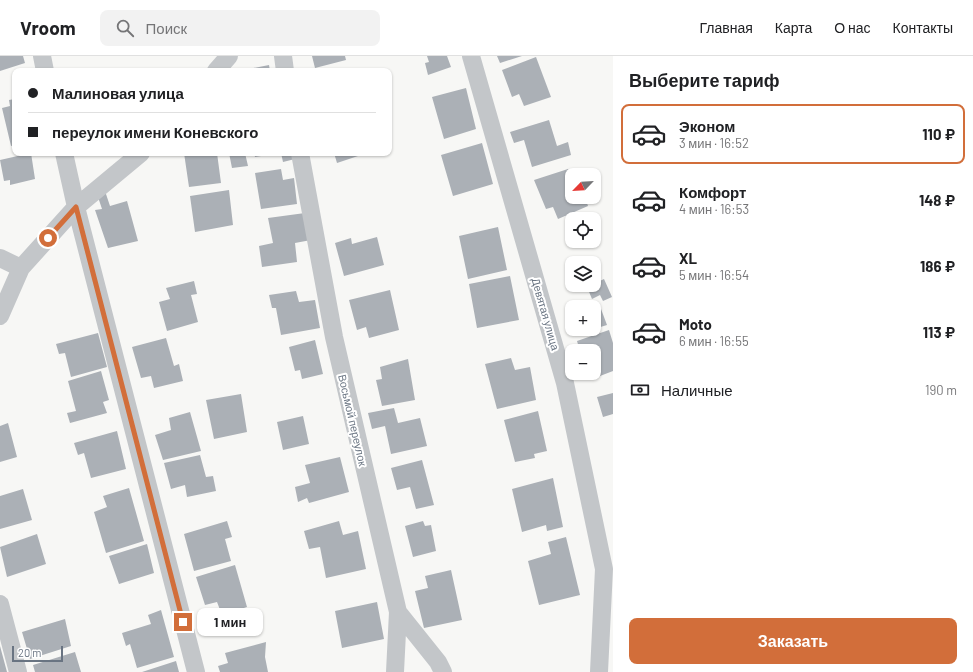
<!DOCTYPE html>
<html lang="ru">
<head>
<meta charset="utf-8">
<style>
  body { margin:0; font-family:Barlow,sans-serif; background:#f2f2f2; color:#202124; height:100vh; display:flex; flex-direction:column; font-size:15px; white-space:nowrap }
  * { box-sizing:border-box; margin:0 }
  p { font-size:13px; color:#757577 }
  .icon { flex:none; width:22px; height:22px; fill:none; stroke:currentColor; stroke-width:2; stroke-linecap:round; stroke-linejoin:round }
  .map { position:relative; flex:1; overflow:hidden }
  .sheet { display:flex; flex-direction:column; background:#fff; width:360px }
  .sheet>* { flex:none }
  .top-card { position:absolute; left:12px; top:12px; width:380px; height:88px; border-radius:8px; box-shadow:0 1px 3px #0004; display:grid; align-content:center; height:88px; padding:0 16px; background:#fff }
  .needle { width:26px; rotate:245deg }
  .buttons { position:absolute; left:565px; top:112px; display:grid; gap:8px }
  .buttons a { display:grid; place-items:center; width:36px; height:36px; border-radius:8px; background:#fff; box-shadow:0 1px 3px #0004; font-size:20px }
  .scale { position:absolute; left:12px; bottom:10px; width:51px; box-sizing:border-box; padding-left:4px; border:2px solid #697482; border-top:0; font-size:11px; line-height:14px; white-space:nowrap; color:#697482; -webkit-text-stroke:3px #fff; paint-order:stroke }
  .end { position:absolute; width:18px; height:18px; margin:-9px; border:5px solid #d26e3a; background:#fff; box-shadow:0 0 0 2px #fff }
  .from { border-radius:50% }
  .bubble { position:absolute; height:28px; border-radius:8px; background:#fff; box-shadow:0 1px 3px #0004; font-size:13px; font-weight:700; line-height:28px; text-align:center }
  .top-card b { display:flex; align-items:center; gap:14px; height:38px; font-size:15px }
  .top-card b+b { border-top:1px solid #e0e0e0 }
  .top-card i { width:10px; height:10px; background:#202124 }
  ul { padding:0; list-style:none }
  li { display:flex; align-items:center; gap:12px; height:60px; margin:0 8px 6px; padding:0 8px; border:2px solid transparent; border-radius:8px }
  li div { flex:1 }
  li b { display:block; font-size:15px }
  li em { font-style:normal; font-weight:700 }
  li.active { border-color:#d26e3a }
  li>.icon { width:36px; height:36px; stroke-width:1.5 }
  h2 { padding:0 16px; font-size:18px; line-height:48px }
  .pay { display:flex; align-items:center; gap:10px; height:44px; padding:0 16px; font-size:15px }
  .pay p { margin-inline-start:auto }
  .button { display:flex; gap:8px; margin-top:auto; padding:8px 16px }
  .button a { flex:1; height:46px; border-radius:8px; background:#d26e3a; color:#fff; font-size:16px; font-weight:700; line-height:46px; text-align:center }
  header { display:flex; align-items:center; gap:24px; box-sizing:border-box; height:56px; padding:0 20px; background:#fff; border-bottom:1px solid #e0e0e0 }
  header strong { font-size:19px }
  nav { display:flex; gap:22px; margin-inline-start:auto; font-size:14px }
  .search { width:280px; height:36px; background:#f2f2f2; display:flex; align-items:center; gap:10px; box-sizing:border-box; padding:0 14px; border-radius:8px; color:#757577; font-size:15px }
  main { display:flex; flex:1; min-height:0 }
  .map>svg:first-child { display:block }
  .building { fill:#abb0b6 }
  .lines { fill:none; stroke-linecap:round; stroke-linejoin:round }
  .street { stroke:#c3c6c9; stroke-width:18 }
  .route { stroke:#d26e3a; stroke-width:5 }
  .labels { text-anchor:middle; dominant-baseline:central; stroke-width:4; stroke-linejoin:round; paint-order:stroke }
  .street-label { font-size:11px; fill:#697482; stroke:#fff }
</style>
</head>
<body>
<header>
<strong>Vroom</strong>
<div class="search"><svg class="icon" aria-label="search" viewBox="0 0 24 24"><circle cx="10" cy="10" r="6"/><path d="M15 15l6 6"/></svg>Поиск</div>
<nav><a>Главная</a><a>Карта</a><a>О нас</a><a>Контакты</a></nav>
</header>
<main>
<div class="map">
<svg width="613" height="616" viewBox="0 0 613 616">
  <rect width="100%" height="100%" fill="#f7f7f5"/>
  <path class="building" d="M0,0H23L25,7L0,15Z
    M312,0H345L346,4L315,12Z
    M427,0H447L451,11L428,19L425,7L429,6Z
    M497,0H522L500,7Z
    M536,1L551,41L524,50L519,38L512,41L502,14Z
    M269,9L270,15H243V14Z
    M466,32L476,73L444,83L432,41Z
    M15,43V89L11,90L2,52L10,50L9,44Z
    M549,64L557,90L568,86L571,99L532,111L524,84L514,87L510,76Z
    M482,87L493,128L453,140L441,99Z
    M31,97L35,123L10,129V124L4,125L0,104Z
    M184,97H217L221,127L189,131Z
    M229,97H245L248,110L232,112Z
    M254,97H273V98L255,101Z
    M281,97H294L295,103L283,106Z
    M334,97H367L337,107Z
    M281,113L283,124L294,122L297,148L261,153L255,117Z
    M568,113L572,124V141H585L588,150L558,163L553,151L546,153L534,124Z
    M229,134L233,169L195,176L190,140Z
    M105,135L110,150L127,145L138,185L108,192L95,154L102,153L97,138Z
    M305,157L311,184L295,187L297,206L262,211L259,190L273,187L268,162Z
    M498,171L507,214L468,223L459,180Z
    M377,181L384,209L344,220L335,187L351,182L352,188Z
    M510,220L519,264L477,272L469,228Z
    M604,223L612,241L603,245L600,239L592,243L587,231Z
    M194,225L197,238L191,239L198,266L167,275L159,246L170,243L166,232Z
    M390,234L399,274L369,282L366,271L357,274L349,244Z
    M296,235L299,246L315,244L320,272L281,279L276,252H272L269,239Z
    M601,253L607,269L594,273V256Z
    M609,274L613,287V315L600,320L594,306V295H580L577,285Z
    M98,277L107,311L71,321L65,297L59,298L56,288Z
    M166,282L174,310L179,308L183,325L154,332L151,320L141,322L132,291Z
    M315,284L323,318L302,323L300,314L295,315L289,291Z
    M511,302L515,314L530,311L536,344L497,353L485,308Z
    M408,303L415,344L382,350L376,324L382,323L380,311Z
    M101,315L109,344L103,346L107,357L70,367L67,357L76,355L68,325Z
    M613,337V358L603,361L597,341Z
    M241,338L247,376L214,383L206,344Z
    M394,352L398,367L420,362L427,390L391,398L385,370L372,373L368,357Z
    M538,355L547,395L534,398L535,402L515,406L504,364Z
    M190,356L201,395L163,404L155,379L171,374L169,362Z
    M303,360L309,388L283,394L277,366Z
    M8,367L17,401L0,406V370Z
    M117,375L126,413L91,422L84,397L78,399L74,387Z
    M200,399L206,421L213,420L216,435L187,441L185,429L171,433L164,407Z
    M340,401L349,436L309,447L307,442L298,446L295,431L310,427L305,409Z
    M422,404L434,449L416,453L410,431L397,434L391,412Z
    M553,422L563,471L547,475L546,469L522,476L512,433Z
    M129,432L144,485L106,497L94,456L107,451L103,440Z
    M23,433L32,464L0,473V440Z
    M227,465L232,481L225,483L231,505L194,515L184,478Z
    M339,465L343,479L358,475L366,513L326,522L320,491L309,493L304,475Z
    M423,465L425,470L431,469L436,495L413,501L405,470Z
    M37,478L46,508L7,521L0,491Z
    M566,481L580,539L539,549L528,505L551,498L548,486Z
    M147,488L154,517L119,528L109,500Z
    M235,509L247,551L222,559L217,546L205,549L196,521Z
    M451,514L462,564L424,572L415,535L428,532L425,520Z
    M377,546L384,583L342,592L335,555Z
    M161,554L174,601L137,612L130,588L126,590L122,577L151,568L148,559Z
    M65,563L71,590L30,603L22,576Z
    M266,586L265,601L268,616H220L218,610L228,607L225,597Z
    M0,590L7,616H0Z
    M75,596L81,616H35L33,609Z
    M176,605L179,616H142Z"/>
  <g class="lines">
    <path class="street" d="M42,0L45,15
      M283,0L285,15
      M471,0L565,327L604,513L599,616
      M216,15L229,0
      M64,97L76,151L196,616
      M300,97L334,281L398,556L438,606L443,616
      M0,202L21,212L0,260
      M21,212L76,151L141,97
      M0,548L18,616
      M395,616L398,556"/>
  </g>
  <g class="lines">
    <path class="route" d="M48,182L76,151L183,566"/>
  </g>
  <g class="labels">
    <g class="street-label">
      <text transform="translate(546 258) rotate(74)">Девятая улица</text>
      <text transform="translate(353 364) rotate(77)">Восьмой переулок</text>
    </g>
  </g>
</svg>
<div class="buttons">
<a><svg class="needle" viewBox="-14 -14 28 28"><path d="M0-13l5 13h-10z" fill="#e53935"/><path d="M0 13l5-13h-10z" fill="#757577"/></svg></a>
<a><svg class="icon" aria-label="locate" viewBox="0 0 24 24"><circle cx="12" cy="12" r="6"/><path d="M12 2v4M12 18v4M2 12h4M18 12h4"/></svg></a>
<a><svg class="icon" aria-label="layers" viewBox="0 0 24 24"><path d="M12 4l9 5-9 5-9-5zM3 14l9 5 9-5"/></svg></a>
<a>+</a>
<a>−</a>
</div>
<div class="scale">20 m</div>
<i class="end from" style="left:48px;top:182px"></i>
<i class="end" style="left:183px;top:566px"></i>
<div class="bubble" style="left:197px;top:552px;width:66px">1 мин</div>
<div class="top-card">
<b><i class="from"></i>Малиновая улица</b>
<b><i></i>переулок имени Коневского</b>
</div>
</div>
<section class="sheet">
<h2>Выберите тариф</h2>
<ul>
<li class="active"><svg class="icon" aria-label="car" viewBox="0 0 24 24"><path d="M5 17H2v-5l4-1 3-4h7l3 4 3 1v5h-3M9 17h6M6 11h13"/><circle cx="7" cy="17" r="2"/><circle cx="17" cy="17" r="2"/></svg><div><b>Эконом</b><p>3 мин · 16:52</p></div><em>110 ₽</em></li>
<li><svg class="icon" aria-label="car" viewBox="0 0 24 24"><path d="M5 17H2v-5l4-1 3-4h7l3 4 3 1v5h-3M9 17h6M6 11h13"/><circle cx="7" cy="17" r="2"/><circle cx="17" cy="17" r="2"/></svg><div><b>Комфорт</b><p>4 мин · 16:53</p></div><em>148 ₽</em></li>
<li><svg class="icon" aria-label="car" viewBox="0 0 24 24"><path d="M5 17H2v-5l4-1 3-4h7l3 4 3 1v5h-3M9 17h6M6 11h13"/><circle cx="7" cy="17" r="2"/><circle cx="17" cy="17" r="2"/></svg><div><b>XL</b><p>5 мин · 16:54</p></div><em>186 ₽</em></li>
<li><svg class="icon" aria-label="car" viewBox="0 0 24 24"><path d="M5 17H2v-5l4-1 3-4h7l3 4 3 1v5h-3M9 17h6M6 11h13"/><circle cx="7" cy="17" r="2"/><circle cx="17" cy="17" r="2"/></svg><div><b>Moto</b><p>6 мин · 16:55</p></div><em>113 ₽</em></li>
</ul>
<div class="pay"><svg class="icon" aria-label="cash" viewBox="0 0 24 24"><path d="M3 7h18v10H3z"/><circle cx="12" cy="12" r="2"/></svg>Наличные<p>190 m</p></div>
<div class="button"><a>Заказать</a></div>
</section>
</main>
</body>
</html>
